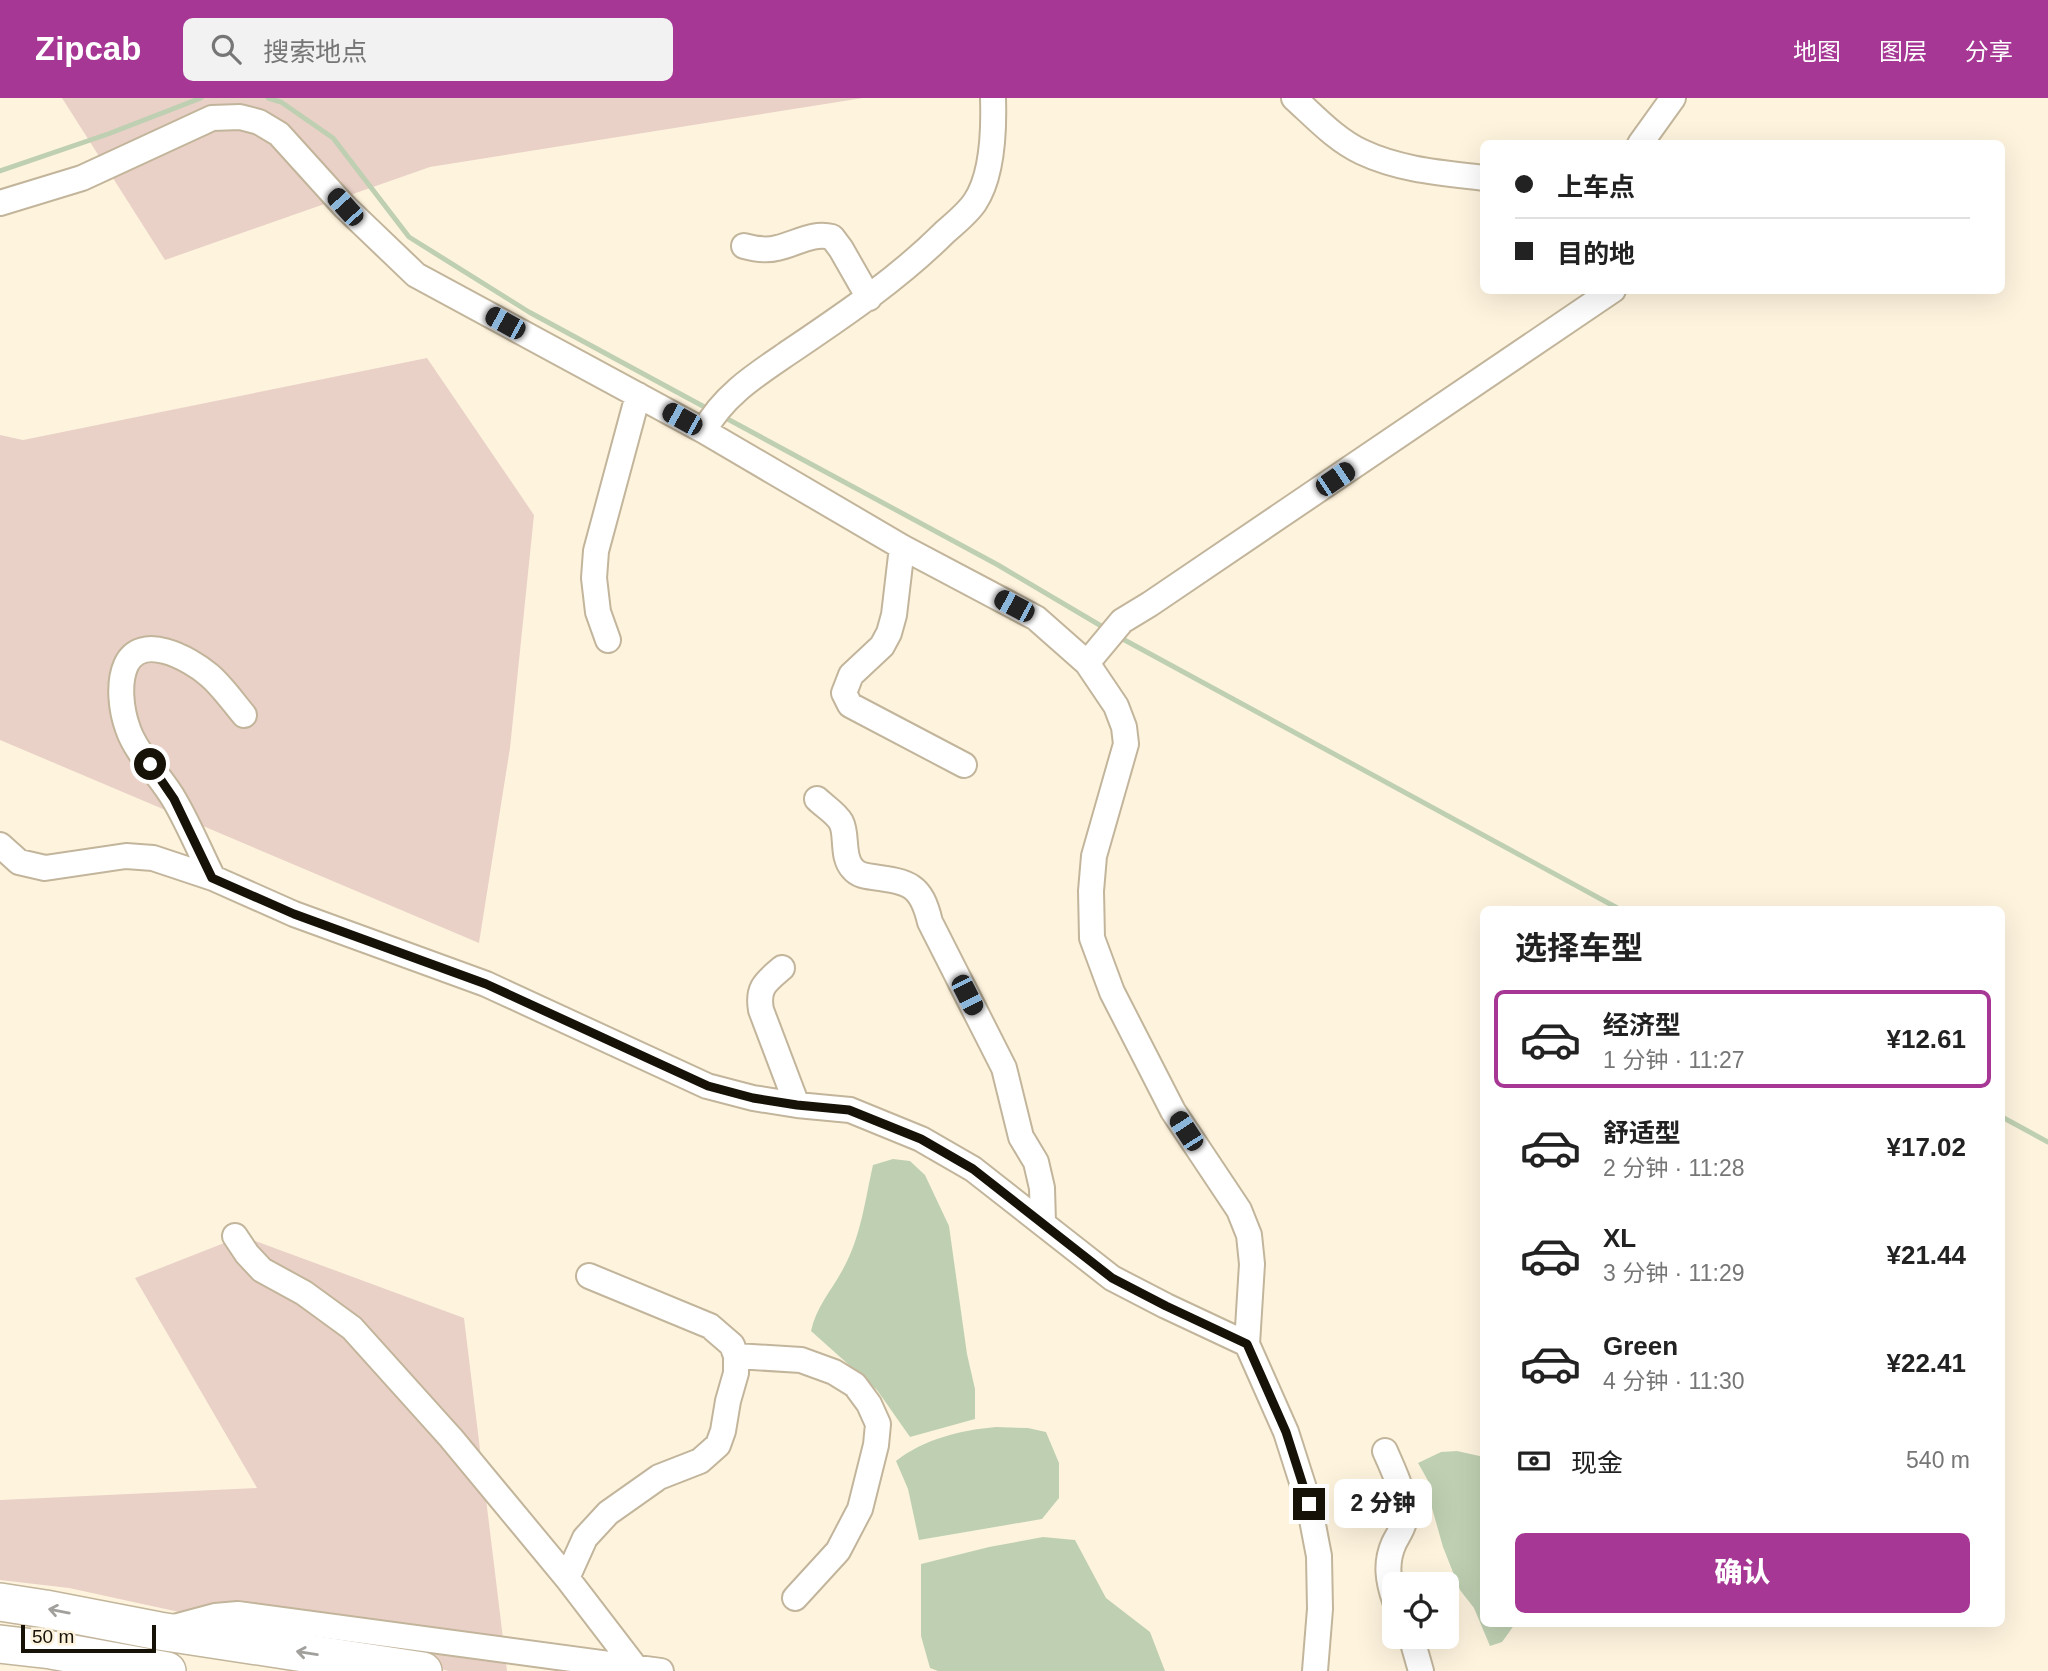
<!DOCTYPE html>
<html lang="zh">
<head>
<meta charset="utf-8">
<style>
  body { margin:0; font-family:Arial,"Noto Sans SC",sans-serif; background:#f2f2f2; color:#222; height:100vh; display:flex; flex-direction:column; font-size:26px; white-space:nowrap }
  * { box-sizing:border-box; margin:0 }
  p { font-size:23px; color:#767676 }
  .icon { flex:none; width:38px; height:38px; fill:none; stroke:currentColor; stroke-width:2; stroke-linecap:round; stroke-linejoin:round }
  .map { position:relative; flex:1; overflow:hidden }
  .details { position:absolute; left:1480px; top:808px; width:525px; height:721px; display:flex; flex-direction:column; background:#fff; border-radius:10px; box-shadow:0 7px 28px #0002 }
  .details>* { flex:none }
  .top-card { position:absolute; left:1480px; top:42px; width:525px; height:154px; border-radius:10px; box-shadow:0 7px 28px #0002; display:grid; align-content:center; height:154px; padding:0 35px; background:#fff }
  .fabs { position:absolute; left:1382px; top:1474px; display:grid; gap:14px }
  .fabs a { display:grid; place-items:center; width:77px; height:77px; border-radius:10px; background:#fff; box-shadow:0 7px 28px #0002; font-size:35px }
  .scale { position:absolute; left:21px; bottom:18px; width:135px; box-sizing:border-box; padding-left:7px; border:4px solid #161208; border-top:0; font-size:19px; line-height:24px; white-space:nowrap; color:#161208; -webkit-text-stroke:5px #fef4de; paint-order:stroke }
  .end { position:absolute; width:32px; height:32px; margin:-16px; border:9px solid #161208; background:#fff; box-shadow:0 0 0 4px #fff }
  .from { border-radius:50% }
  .bubble { position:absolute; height:49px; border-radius:10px; background:#fff; box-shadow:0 7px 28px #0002; font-size:23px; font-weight:800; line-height:49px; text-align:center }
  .car { position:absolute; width:21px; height:42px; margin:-21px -10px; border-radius:9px; box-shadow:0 0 5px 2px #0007; background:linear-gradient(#222 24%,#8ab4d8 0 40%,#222 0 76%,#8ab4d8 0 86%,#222 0) }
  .top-card b { display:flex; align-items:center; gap:24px; height:66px; font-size:26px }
  .top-card b+b { border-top:2px solid #e0e0e0 }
  .top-card i { width:18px; height:18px; background:#222 }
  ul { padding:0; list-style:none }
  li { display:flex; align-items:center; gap:21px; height:98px; margin:0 14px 10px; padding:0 21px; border:4px solid transparent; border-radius:10px }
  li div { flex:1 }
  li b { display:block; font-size:26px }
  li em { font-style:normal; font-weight:800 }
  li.selected { border-color:#a63795 }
  li>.icon { width:63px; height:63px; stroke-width:1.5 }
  h2 { padding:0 35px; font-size:32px; line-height:84px }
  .pay { display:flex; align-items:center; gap:18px; height:77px; padding:0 35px; font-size:26px }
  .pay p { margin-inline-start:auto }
  .cta { display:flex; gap:14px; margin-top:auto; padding:14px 35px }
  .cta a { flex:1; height:80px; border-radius:10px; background:#a63795; color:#fff; font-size:28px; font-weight:800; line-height:80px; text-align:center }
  header { display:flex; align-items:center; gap:42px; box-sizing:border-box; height:98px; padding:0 35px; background:#a63795; color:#fff }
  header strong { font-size:33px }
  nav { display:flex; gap:38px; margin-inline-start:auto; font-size:24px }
  .search { width:490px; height:63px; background:#f2f2f2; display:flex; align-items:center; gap:18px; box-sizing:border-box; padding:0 24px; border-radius:10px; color:#767676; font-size:26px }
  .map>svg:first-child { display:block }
  .green { fill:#ead1c7 }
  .water { fill:#bfd0b2 }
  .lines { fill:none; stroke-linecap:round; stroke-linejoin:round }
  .stream { stroke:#bfd0b2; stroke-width:5 }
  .minor-casing { stroke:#c2b59b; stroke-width:28 }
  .highway-casing { stroke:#c2b59b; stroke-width:40 }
  .minor { stroke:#fff; stroke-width:24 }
  .highway { stroke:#fff; stroke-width:37 }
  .oneway { stroke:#a2a09c }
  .route { stroke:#161208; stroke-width:9 }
</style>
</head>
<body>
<header>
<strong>Zipcab</strong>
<div class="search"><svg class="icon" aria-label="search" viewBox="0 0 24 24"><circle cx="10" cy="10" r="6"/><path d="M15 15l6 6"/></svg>搜索地点</div>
<nav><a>地图</a><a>图层</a><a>分享</a></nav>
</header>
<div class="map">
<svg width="2048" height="1573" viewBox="0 0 2048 1573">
  <rect width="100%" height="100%" fill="#fef4de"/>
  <path class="green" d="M62,0H863L430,69L165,162Z
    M427,260L534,417L510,650L479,845L0,642V337L23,342Z
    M242,1138L464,1220L507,1573H449L69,1490L0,1482V1402L257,1390L135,1180Z"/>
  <path class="water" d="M893,1061L910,1063L925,1077L949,1128L967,1256L975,1291V1321L910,1339L877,1292L811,1233C816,1209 832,1192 843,1171C861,1139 865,1102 873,1067Z
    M996,1329L1028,1330L1046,1334L1059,1365V1400L1042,1421L919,1442L908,1391L896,1363C924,1341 961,1332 996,1329Z
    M1457,1353L1484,1359V1526H1515L1502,1544L1490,1548L1474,1510L1460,1492L1443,1449L1432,1410L1431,1388L1418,1365L1441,1354Z
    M1043,1439L1075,1442L1106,1500L1150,1534L1165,1573H938L930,1570L921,1538V1466L989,1449Z"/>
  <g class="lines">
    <path class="stream" d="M268,0L281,4L333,40L409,139L529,214L710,312
      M0,73L108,36L201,0
      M722,318L998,467L1108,532
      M1119,539L1621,812
      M2002,1019L2048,1044"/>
    <g class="minor-casing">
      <path id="minor" d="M993,0C994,31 993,77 975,104C968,115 955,125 945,134C897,182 841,219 785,257C754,278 722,299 704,333L902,449L1036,520L1087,565L1116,608L1124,629L1126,646L1094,758L1091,793L1092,840L1112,894L1173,1013L1239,1112L1249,1137L1252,1166L1247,1246L1286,1334L1309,1406L1319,1458L1320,1511L1315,1573
        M1294,0C1315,19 1336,42 1362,54C1400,72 1443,75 1484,80
        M1640,46L1673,0
        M0,105L82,80L212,20L240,19L259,24L279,36L345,109L416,177L704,333
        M744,148C755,151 766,153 777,150C796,146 812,134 832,139L841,151L869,200
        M902,449L894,517L889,535L882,548L851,577L844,595L850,607L964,667
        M608,542L598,514L594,480L596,453L638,297
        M1087,565L1122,523L1150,506L1613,192
        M817,701C824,708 836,715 841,724C848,737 841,759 853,771C858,777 865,778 873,779C909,784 921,786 930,824L1004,970L1021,1039L1036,1064L1042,1090L1043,1125
        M0,747L19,764L45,770L126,758L153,760L213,780L294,816L486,886L707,988L753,1000L797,1007L850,1012L921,1041L973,1071L1112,1180L1166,1208L1247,1246
        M213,780C200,754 189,727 175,703C161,678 137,657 128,631C121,612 118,585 126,567C141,534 189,560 209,577C222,588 233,604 244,617
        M782,870C766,884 757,889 761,912L797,1007
        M235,1138L247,1156L262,1172L304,1195L352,1230L451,1340L567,1480L636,1570
        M736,1258L801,1262L834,1274L855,1287L869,1306L878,1326L876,1347L860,1411L838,1453L795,1500
        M1385,1353C1394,1374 1406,1397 1405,1420C1404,1429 1398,1437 1394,1445C1385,1465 1388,1483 1395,1503
        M567,1480L585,1440L608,1415L659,1379L700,1363L718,1347L723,1333L728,1303L736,1275V1258L732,1247L710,1228L589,1178
        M174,1529L215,1518L238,1516L661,1573
        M1411,1538L1421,1573"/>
    </g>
    <g class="highway-casing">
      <path id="highway" d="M0,1504L45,1511L159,1533L423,1573
        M0,1546L51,1552L167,1573"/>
    </g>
    <use href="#minor" class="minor"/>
    <use href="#highway" class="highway"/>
  </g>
  <defs><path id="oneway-shaft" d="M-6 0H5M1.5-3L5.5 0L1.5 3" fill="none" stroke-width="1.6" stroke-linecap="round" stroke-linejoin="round" transform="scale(1.75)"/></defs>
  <g class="oneway">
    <use href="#oneway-shaft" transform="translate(59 1513) rotate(-169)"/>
    <use href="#oneway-shaft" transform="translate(307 1555) rotate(-171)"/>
  </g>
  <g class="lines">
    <path class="route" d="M150,666L174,701L212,780L294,816L486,886L708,988L753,1000L797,1007L849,1012L921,1041L973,1071L1112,1180L1166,1208L1247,1246L1286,1334L1309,1406"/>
  </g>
</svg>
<div class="fabs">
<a><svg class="icon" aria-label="locate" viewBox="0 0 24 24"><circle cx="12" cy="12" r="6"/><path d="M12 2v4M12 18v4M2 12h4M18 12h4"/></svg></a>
</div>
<div class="scale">50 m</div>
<i class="end from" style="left:150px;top:666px"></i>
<i class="end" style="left:1309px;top:1406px"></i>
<div class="bubble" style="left:1334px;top:1381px;width:98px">2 分钟</div>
<i class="car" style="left:345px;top:109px;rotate:318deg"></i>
<i class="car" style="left:505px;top:225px;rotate:299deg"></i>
<i class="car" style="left:682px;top:321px;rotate:299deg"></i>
<i class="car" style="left:1335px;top:381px;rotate:56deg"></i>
<i class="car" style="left:1014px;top:508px;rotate:298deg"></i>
<i class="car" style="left:967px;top:897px;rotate:153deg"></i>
<i class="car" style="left:1186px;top:1033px;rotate:327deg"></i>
<div class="top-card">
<b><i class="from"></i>上车点</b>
<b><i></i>目的地</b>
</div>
<section class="details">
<h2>选择车型</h2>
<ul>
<li class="selected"><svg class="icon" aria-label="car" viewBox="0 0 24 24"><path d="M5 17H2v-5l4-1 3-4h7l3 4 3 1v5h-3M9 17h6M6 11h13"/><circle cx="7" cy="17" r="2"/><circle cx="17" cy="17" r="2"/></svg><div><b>经济型</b><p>1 分钟 · 11:27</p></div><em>¥12.61</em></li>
<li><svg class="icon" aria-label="car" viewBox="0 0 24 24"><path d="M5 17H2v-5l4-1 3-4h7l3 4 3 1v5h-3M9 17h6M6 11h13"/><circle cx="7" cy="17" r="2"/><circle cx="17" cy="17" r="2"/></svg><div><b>舒适型</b><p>2 分钟 · 11:28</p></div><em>¥17.02</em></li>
<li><svg class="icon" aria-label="car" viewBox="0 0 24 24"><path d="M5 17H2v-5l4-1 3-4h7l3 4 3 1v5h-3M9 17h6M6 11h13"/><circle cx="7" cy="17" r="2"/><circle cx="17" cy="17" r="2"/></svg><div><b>XL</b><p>3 分钟 · 11:29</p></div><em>¥21.44</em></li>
<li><svg class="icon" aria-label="car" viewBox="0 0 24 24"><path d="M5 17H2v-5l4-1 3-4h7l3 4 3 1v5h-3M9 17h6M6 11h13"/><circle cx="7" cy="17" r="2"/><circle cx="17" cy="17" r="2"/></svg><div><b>Green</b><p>4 分钟 · 11:30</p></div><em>¥22.41</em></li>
</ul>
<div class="pay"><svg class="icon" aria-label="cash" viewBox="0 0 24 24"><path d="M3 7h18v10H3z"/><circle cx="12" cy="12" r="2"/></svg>现金<p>540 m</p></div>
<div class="cta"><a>确认</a></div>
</section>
</div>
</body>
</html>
